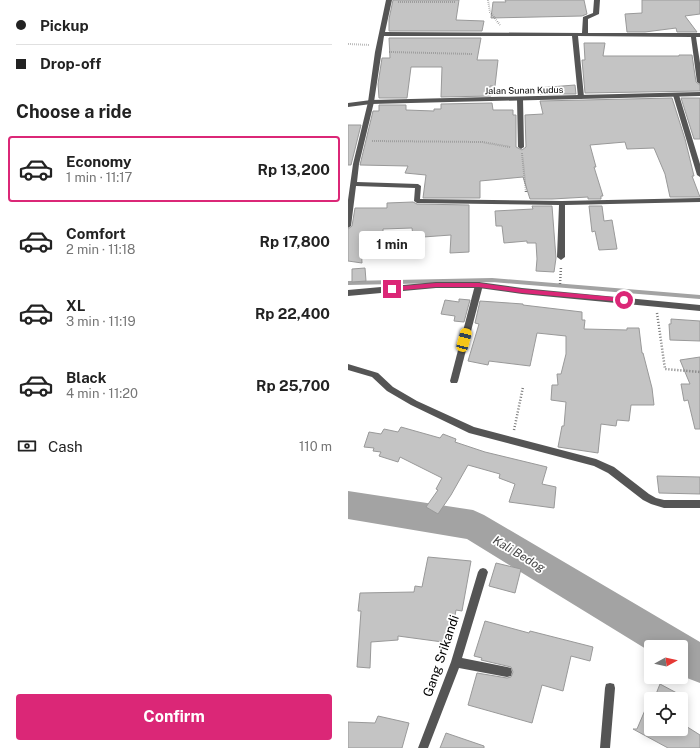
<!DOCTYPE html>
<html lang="en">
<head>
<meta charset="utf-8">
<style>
  body { margin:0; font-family:"Public Sans",sans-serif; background:#f6f6f6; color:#222; height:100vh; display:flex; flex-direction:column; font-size:15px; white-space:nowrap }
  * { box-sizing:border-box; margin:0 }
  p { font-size:13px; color:#767676 }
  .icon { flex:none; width:22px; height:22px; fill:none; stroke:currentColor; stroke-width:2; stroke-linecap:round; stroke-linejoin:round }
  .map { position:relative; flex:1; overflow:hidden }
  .details { display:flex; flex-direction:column; background:#fff; width:348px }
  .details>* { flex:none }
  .banner { display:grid; align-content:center; height:88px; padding:0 16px; background:#fff }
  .needle { width:26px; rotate:82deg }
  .controls { position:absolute; left:296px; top:640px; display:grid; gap:8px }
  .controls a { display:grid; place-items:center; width:44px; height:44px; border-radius:4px; background:#fff; box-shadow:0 2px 10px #0003; font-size:20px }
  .end { position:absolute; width:18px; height:18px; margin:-9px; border:5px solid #db2777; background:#fff; box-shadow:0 0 0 2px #fff }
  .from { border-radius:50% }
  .bubble { position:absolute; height:28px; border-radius:4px; background:#fff; box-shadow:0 2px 10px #0003; font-size:13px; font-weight:700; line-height:28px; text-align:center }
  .car { position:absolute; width:12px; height:24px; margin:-12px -6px; border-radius:5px; box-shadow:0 0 3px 1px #0007; background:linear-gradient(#f5c518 24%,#345 0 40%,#f5c518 0 76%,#345 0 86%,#f5c518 0) }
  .banner b { display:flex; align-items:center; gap:14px; height:38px; font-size:15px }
  .banner b+b { border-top:1px solid #e0e0e0 }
  .banner i { width:10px; height:10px; background:#222 }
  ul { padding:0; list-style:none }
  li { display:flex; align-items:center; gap:12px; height:66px; margin:0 8px 6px; padding:0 8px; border:2px solid transparent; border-radius:4px }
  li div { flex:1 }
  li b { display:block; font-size:15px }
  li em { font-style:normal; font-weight:700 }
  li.selected { border-color:#db2777 }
  li>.icon { width:36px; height:36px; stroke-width:1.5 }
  h2 { padding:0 16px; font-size:18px; line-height:48px }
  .pay { display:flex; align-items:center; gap:10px; height:44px; padding:0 16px; font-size:15px }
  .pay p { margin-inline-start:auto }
  .action { display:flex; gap:8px; margin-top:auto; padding:8px 16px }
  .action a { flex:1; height:46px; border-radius:4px; background:#db2777; color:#fff; font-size:16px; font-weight:700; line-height:46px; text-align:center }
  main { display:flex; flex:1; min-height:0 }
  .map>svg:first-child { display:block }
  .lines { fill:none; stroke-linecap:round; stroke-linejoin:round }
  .stream { stroke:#a3a3a3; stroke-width:4 }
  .river { fill:#a3a3a3; fill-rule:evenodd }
  .building { fill:#c4c4c4; stroke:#999 }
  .path-far1 { stroke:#777; stroke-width:2; stroke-dasharray:0.5 1.5; stroke-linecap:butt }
  .path { stroke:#777; stroke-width:2.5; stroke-dasharray:1 2; stroke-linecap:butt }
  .service { fill:#555; fill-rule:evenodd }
  .minor { fill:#555; fill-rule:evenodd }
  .tertiary { fill:#555; fill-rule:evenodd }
  .route { fill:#db2777 }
  .labels { text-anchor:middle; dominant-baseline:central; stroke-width:3.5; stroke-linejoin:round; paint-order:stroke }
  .far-street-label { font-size:9px; fill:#000; stroke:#fff }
  .water-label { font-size:12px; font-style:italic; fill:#444; stroke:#fff }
  .near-street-label { font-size:13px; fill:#000; stroke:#fff }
</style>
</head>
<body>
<main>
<section class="details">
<div class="banner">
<b><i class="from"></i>Pickup</b>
<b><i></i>Drop-off</b>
</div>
<h2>Choose a ride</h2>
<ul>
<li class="selected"><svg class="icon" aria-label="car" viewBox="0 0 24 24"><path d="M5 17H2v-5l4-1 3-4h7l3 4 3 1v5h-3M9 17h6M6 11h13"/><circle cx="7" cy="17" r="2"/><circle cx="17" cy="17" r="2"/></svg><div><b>Economy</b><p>1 min · 11:17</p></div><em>Rp 13,200</em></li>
<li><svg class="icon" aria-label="car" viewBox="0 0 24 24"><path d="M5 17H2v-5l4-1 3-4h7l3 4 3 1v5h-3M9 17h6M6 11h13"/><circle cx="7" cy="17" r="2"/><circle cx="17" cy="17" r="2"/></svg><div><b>Comfort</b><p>2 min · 11:18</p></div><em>Rp 17,800</em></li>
<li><svg class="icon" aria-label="car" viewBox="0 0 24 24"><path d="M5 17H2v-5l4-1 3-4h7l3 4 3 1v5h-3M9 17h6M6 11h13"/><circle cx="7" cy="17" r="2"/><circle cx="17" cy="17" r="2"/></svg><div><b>XL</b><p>3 min · 11:19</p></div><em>Rp 22,400</em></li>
<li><svg class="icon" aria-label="car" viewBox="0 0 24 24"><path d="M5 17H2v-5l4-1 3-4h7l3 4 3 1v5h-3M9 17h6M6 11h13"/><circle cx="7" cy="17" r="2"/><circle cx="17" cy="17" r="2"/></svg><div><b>Black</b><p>4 min · 11:20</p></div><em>Rp 25,700</em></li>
</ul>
<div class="pay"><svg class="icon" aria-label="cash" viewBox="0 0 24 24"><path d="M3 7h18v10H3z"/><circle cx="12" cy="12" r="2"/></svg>Cash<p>110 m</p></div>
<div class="action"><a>Confirm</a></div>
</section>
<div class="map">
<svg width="352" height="748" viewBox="0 0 352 748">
  <rect width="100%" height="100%" fill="#fff"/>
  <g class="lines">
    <path class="stream" d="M0,283L144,280L352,297"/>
    <path class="river" d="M0,491L125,510L136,515L352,642V683L339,678L333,671V647H303V652L119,539L0,519Z"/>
  </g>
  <path class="building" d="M45,0H111L108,20L136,21L134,31H41V19Z
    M157,0H236L239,14L234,16L143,18L145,2H158Z
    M294,0H352V14L337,16L349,32H329L328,28L297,32H279L277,14L294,13Z
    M41,38H133L129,60H150L147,86H142L143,96L93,97L94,67H63L59,98H31L30,84L34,58H42Z
    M236,43H257L255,56H331V55H344L348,82L352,85V91L237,93L234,60H237Z
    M227,85L228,94H190L189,88Z
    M324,98L337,139L346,176H344L352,197H322L317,174L306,148L279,149L277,142L242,145L248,167H246L255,196H253V199H240V197L204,199H182L175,177L132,181V198H75L78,175L57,173L60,166L12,165L25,111H31V105H58V110L86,111V109H93V104L144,103L145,110H165V115H168V147L174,150L178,147L177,115L195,114L192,101Z
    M333,98H352V139H346Z
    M0,125H13L3,165H0Z
    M65,202L69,204L121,205V252L102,253L103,235L75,237V235L65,236L64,228L35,229V232L19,234L18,241H13L14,263L0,261V229L4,226L7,208H39V203Z
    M184,206H204L208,258L206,272L188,271L189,259L188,243H179V241L156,243L154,226H148L147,211L185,209Z
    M241,206H254L256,221L264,220L269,249L251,250L247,231L244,232Z
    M17,268L18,281L4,282V269Z
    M111,299L122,300L116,322L106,321L107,316L93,314L97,300L111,302Z
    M132,301L175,304V305L234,312V320H237L236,329L279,330V328H291L294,353H295L304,388L306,405H283L281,421L269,420L268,426L253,424L250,453L210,447L214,426H216L218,402L203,400L204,385H210L209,374H213L218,354V336L189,333L182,366L141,361L140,365L120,361L131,324L127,323Z
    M323,319L352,321V341L322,340L321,324H323Z
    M352,357V429H347L340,400L336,401L333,384H342L332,360Z
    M53,427L92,438L95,434L108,439L107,442L137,452L199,467L194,484L208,487L206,508L161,502L167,484L151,478L152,474L120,465L103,495L90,514L78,507L90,490L88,489L94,478L52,457L50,462L31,456L33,452L25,451L26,448L16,447L21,432L33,434L36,429L50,432Z
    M309,476L352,477V494L311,493Z
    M80,557L123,561L114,611L108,610L102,643L50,636V640L23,642L22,668L9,667L13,611H10L12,593L66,592L67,586L74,587Z
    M148,563L173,569L167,593L141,586Z
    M137,621L181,633L182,631L245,647L242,661L223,656L215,691L194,685L184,723L120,705L129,673L159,678L163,677L165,672L163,667L133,660L134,658L126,656Z
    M312,684L340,699H306Z
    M303,696V729H333V723L352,735V748H320L285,729H289Z
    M30,716L61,723L54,748H0V722L27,723Z
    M98,733L136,746V748H92Z"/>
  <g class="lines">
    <path class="path-far1" d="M140,0L142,12L152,25
      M50,2H107
      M0,44L22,45
      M41,52L124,54
      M24,141L134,142L162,147
      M174,153L178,192"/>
    <path class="path" d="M178,191V194
      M212,284L213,267
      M309,313L317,369L352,372
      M166,430L175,387"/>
    <path class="service" d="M131,282L135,285L110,381L109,383H103L102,381L127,285Z"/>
    <path class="minor" d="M38,0H44L37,32L234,33L235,17L245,13L246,0H252L251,14L240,19V33H352V37H348L352,63V84L349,82L343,37L230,36L236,97L233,99L230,97L224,36H36L26,102L11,164L9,182L70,184L73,186L72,199L214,201L352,198V202L217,205V257L213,260L209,257L211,205L69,203L66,201L67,188L8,186L3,226L0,228V200L5,164L20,102L27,52Z
      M328,93L331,95L352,164V177L349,175L325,95Z
      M172,97L175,99L176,147L173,149L170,147L169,99Z
      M88,282H131L174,288L352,305V311L174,294L131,288H88L0,296V290Z
      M0,364L30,373L45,387L69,401L126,427L248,459L266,467L301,494L308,498L316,500H352V508H316L303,504L295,500L260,473L246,466L121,433L63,405L39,391L24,377L0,370Z
      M135,568L138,569L140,572L114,658L159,667L163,668L164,672L163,676L159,677L111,668L80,748H70L103,662L130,572L132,569Z
      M262,683L266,684L267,688L262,748H252L257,688L258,684Z"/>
    <path class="tertiary" d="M352,92V96L23,104L0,107V103L23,100Z"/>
  </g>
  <path class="route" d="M88,283H131L174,289L276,298L280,300L276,302L174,293L131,287H88L44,291L41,289L44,287Z"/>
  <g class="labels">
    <g class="far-street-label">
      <text transform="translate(176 90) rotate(-1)">Jalan Sunan Kudus</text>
    </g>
    <g class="water-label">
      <text transform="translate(171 554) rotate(31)">Kali Bedog</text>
    </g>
    <g class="near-street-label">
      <text transform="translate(93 656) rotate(-71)">Gang Srikandi</text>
    </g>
  </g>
</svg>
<div class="controls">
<a><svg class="needle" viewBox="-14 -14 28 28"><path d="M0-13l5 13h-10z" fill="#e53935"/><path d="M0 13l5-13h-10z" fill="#767676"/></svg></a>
<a><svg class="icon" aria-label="locate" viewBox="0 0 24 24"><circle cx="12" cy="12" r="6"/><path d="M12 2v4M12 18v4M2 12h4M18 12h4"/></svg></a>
</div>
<i class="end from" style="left:276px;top:300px"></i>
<i class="end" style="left:44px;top:289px"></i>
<div class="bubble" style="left:11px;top:231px;width:66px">1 min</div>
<i class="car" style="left:116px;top:340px;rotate:15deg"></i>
</div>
</main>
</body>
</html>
